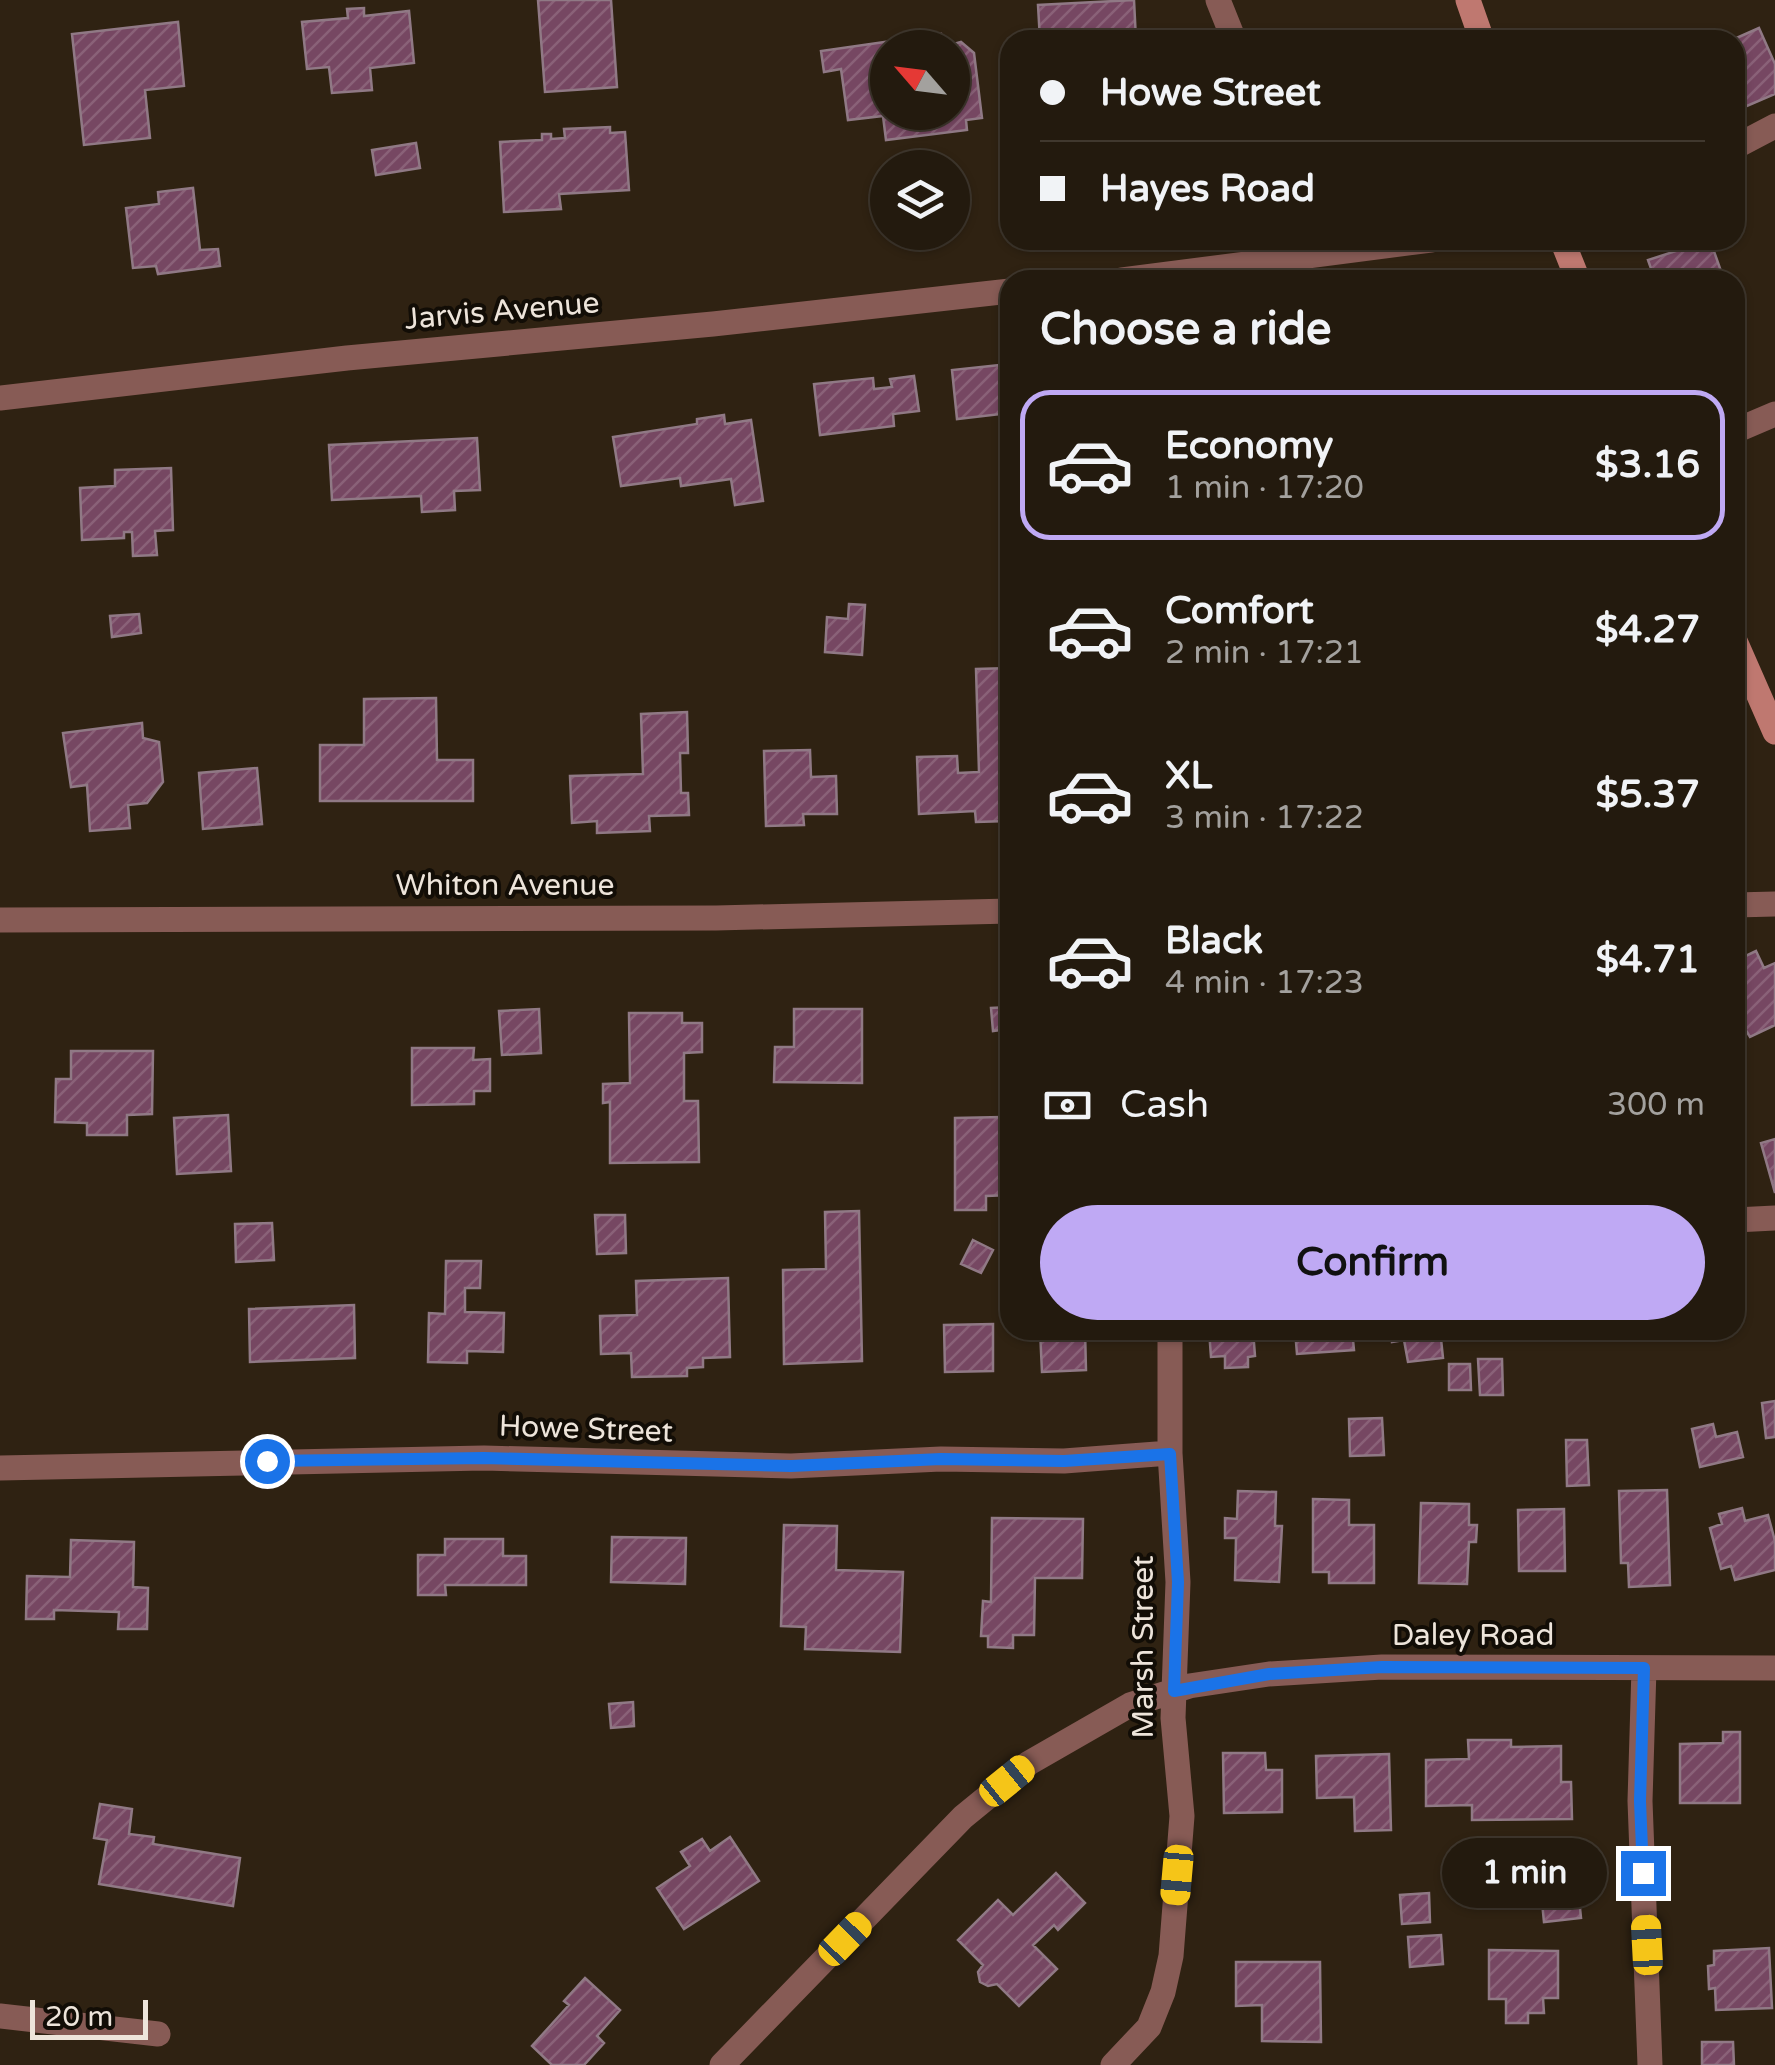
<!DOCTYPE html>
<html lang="en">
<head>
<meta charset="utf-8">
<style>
  body { margin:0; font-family:"Varela Round",sans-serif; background:#2b2317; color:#f1f3f6; height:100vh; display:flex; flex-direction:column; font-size:38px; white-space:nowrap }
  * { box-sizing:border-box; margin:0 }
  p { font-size:32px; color:#a3a19e }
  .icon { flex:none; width:55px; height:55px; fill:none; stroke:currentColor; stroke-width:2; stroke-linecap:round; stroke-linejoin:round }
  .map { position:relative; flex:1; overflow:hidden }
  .side { position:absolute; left:1000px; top:270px; width:745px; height:1070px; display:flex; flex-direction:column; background:#231a0e; border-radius:30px; box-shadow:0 2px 8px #0004,0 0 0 2px #40382e }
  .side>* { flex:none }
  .top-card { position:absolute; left:1000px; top:30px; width:745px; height:220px; border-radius:30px; box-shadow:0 2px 8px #0004,0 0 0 2px #40382e; display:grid; align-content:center; height:220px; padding:0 40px; background:#231a0e }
  .needle { width:65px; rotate:298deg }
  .tools { position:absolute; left:870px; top:30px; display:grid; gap:20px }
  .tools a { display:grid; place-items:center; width:100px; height:100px; border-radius:50%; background:#231a0e; box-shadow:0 2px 8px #0004,0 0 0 2px #40382e; font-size:50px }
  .scale { position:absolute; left:30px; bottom:25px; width:118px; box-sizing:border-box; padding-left:10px; border:5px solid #ede4da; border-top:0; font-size:28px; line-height:35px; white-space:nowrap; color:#ede4da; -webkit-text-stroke:8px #120d06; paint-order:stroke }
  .end { position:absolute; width:45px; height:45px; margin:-22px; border:12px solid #1a73e8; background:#fff; box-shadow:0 0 0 5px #fff }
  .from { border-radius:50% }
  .bubble { position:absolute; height:70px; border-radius:35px; background:#231a0e; box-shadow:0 2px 8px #0004,0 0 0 2px #40382e; font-size:32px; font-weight:700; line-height:70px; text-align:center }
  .car { position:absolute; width:30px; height:60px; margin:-30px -15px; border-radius:12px; box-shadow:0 0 8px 2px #0007; background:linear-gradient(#f5c518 24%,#345 0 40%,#f5c518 0 76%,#345 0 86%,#f5c518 0) }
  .top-card b { display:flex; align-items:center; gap:35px; height:95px; font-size:38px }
  .top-card b+b { border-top:2px solid #40382e }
  .top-card i { width:25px; height:25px; background:#f1f3f6 }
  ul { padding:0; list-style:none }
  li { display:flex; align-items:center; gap:30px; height:150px; margin:0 20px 15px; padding:0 20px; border:5px solid transparent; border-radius:30px }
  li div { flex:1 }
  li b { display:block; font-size:38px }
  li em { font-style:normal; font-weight:700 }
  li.on { border-color:#bfa9f4 }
  li>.icon { width:90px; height:90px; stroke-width:1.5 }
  h2 { padding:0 40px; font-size:45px; line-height:120px }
  .pay { display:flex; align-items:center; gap:25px; height:110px; padding:0 40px; font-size:38px }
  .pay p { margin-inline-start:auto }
  .action { display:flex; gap:20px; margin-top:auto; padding:20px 40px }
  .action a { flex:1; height:115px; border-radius:60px; background:#bfa9f4; color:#111; font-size:40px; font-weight:700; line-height:115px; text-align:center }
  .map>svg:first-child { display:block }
  .building { fill:url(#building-hatch); stroke:#907985; stroke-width:2.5; fill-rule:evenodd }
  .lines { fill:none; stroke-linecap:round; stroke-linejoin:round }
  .street { stroke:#875b55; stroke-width:25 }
  .secondary { stroke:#bf7870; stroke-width:25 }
  .route { stroke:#1a73e8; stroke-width:12 }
  .labels { text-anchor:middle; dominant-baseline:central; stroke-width:8; stroke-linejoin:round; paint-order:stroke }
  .street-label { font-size:30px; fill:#ede4da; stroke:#120d06 }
</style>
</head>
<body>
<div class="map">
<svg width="1775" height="2065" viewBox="0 0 1775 2065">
  <defs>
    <pattern id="building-hatch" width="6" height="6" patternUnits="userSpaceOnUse" patternTransform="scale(2.5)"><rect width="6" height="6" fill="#764762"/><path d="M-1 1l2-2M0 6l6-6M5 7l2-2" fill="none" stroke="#8a6178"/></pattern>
  </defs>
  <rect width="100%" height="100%" fill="#2f2212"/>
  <path class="building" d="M538,0H611L617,87L545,92Z
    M1134,0L1136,40H1040L1038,5Z
    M364,8V16L409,11L414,63L370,68L372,90L332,93L329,67L307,69L302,22L348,18L347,9Z
    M178,22L184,86L145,90L150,138L84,145L72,34Z
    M1759,28L1775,64V94L1735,111V40H1732Z
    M941,34L943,47L961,42L974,53L982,118L966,120L967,130L886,140L883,116L848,120L841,69L824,72L821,51ZM888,48H952V112H888Z
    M610,127V133L625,132L629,190L559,194L561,209L504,212L500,142L542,140V134H551V139L565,138L564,129Z
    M416,143L420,168L376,175L372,150Z
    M193,188L200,250L218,249L220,266L158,274L156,266L133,268L126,208L159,204L158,192Z
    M1710,240L1722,274L1708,280H1655L1648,260Z
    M1010,364V413L957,419L952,370Z
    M914,376L919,411L893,414L894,426L820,435L814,384L873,378L874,389L892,387L890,379Z
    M724,415L725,424L751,420L763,501L735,505L731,479L681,486L680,478L621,486L613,437L697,424V419Z
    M477,438L480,490L454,491L455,510L422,512L421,496L332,500L329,445Z
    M171,468L173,530L155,531L157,555L133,556L132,532H124V538L82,540L80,488L115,486V470Z
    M849,604L865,605L862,655L825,652L827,617L848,619Z
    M139,614L141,633L112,637L110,616Z
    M1010,668L1008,821L976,822L975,811L919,814L917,757L957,756L958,773L979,772L976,669Z
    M436,698L437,760H473V801H320V745H364V699Z
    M687,712L688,753H680L681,793H688L689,815L649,816L650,831L597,833V821L572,823L570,776L643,774L641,714Z
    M142,723L143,738L159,742L163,782L147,803L128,805L130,828L90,831L87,785L71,787L63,733Z
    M810,750L811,777L836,776L837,814H803L804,825L766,826L764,751Z
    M257,768L262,824L203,829L199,773Z
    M1756,951L1764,968L1775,963V1025L1750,1037L1747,1032L1739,1036L1735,1028V1019L1741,1016L1735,1004V961Z
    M1010,1007V1055L1008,1029L993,1031L991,1008Z
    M539,1009L541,1053L502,1055L499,1011Z
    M794,1009H862V1083L774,1082L775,1047H794Z
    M629,1013H682V1023H702V1052L684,1053V1101H698L699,1162L610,1163V1102L603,1103V1084L630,1083Z
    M412,1048H474L473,1060L490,1059V1091H474V1104L412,1105Z
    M71,1051H153L152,1114L127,1115V1135H87V1123L55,1122L56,1079H71Z
    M228,1115L231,1171L177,1174L174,1118Z
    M1002,1117L1003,1160H1010V1195L986,1196V1210H955V1118Z
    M1775,1139V1193L1761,1143Z
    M859,1211L862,1361L784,1364L783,1270L826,1269L825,1212Z
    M595,1215H625L626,1253L597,1254Z
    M272,1223L274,1260L236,1262L235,1224Z
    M973,1240L993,1250L981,1273L961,1264Z
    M446,1261H481L480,1288H465V1312L504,1313L503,1352L467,1351V1363L428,1362L429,1313L445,1314Z
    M728,1278L730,1357L703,1358V1367L687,1368V1376L632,1377L631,1353L601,1354L600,1316L637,1315L636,1281Z
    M354,1305L355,1358L250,1362L249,1309Z
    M993,1324V1371L945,1372L944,1325Z
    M1040,1330H1085L1086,1370L1042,1372Z
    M1209,1330H1253L1255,1356L1248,1357V1367L1225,1368V1356L1211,1357Z
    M1295,1330H1352L1354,1350L1297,1354Z
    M1391,1330H1447L1448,1338L1441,1339L1443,1358L1408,1362L1404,1340L1392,1342Z
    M1478,1359H1502L1503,1395H1480Z
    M1449,1364H1470L1471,1390H1449Z
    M1775,1401V1437L1766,1438L1762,1403Z
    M1382,1418L1384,1455L1350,1456L1349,1419Z
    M1713,1424L1716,1437L1737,1432L1743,1457L1700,1467L1692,1429Z
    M1566,1440H1587L1589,1485L1567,1486Z
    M1667,1490L1670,1585L1629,1587L1628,1563H1621L1619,1491Z
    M1238,1491L1276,1492L1275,1526H1282L1279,1582L1235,1580L1236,1538H1225V1518L1237,1519Z
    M1313,1499L1349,1500V1525H1374V1583H1329V1572H1313Z
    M1421,1503L1469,1504V1525H1477L1476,1542H1469L1467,1584L1419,1583Z
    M1742,1508L1745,1521L1768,1515L1775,1541V1570L1735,1580L1731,1566L1721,1569L1710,1528L1722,1524L1719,1514Z
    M1564,1509L1565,1571H1519L1518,1510Z
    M992,1518L1083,1519L1082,1578H1035L1034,1635H1013V1648L988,1647V1636H981L983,1601L991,1602Z
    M784,1525L837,1526L836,1570L903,1572L900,1652L805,1649L806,1627L781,1626Z
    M612,1537L686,1538L685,1584L611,1582Z
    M445,1539H503V1556H526V1585H445L446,1595H418V1555H445Z
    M71,1540L134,1542L133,1587L148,1588L147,1629H118L119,1612L54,1610V1619H26L27,1576L70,1577Z
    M633,1702L634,1726L611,1728L609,1704Z
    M1723,1732H1740V1803H1680V1744L1723,1743Z
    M1468,1740H1511V1747L1561,1746V1782H1571L1572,1819L1472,1820V1805L1426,1806V1760L1469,1759Z
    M1223,1753H1265L1266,1770H1282V1812L1224,1813Z
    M1389,1754L1391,1830L1355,1831L1354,1797L1317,1798L1316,1756Z
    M100,1804L132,1809L129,1834L154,1837L153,1844L240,1858L233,1906L99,1884L107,1840L94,1838Z
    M730,1837L759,1881L684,1929L657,1888L690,1866L681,1852L702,1839L710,1851Z
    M1056,1873L1085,1903L1058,1930L1054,1925L1033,1945L1057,1969L1019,2006L997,1984L988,1986L980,1982L978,1972L983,1965L958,1940L998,1900L1013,1915Z
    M1578,1888L1581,1918L1544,1922L1541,1892Z
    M1429,1893L1430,1922L1402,1924L1400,1895Z
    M1441,1935L1443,1964L1410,1967L1408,1937Z
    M1769,1948L1772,2008L1716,2010L1715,1988L1709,1989L1708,1966L1714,1965V1951Z
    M1489,1950L1558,1951V1998H1543L1544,2013H1528V2023H1506V1999H1489Z
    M1236,1962H1320L1321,2042L1262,2041V2005L1236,2006Z
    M585,1978L620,2010L597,2036L604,2043L584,2065H552L532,2046L569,2005L564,2001Z
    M1702,2042H1733L1734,2065H1702Z"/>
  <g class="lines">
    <path class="street" d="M1218,0L1234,40
      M1735,147L1775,126
      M1122,280L1431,240
      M0,398L347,358L713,324L1010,291
      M1735,431L1775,414
      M1735,905L1775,904
      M0,920L716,918L1010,911
      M1735,1220L1775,1218
      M0,1468L484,1458L791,1466L941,1459L1064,1461L1170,1453
      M1644,1668L1640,1801L1650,2065
      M0,2016L158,2034
      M722,2065L963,1817L1029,1763L1130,1705L1189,1686L1269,1674L1382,1667L1775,1668
      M1113,2065L1149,2027L1163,1992L1171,1956L1182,1816L1173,1718L1178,1582L1170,1453V1330"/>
    <path class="secondary" d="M1468,0L1482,40
      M1562,240L1578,280
      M1735,641L1775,732"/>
  </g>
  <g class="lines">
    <path class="route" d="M267,1461L484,1458L791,1466L941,1459L1064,1461L1170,1454L1178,1582L1174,1691L1269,1674L1382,1667L1644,1668L1640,1801L1643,1873"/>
  </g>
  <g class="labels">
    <g class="street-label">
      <text transform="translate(502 311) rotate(-5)">Jarvis Avenue</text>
      <text x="505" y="885">Whiton Avenue</text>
      <text transform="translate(586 1429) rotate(2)">Howe Street</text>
      <text x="1473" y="1635">Daley Road</text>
      <text transform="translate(1143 1647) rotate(-90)">Marsh Street</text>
    </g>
  </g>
</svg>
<div class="tools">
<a><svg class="needle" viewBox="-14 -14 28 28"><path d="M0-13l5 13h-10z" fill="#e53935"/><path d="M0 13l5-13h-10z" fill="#a3a19e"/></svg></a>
<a><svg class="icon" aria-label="layers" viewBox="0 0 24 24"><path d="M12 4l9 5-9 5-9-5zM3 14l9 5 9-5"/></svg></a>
</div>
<div class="scale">20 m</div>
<i class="end from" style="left:267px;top:1461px"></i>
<i class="end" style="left:1643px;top:1873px"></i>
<div class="bubble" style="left:1442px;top:1838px;width:165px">1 min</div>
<i class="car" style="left:1007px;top:1781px;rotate:51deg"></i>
<i class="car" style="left:1177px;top:1875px;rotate:185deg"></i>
<i class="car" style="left:845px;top:1939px;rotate:44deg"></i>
<i class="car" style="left:1647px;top:1945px;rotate:357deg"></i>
<div class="top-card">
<b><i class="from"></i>Howe Street</b>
<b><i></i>Hayes Road</b>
</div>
<section class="side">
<h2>Choose a ride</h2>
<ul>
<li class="on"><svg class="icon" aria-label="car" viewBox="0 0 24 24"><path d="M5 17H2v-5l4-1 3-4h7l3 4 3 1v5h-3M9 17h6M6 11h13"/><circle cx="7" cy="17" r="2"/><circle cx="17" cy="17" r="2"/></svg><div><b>Economy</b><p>1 min · 17:20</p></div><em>$3.16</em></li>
<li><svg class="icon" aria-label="car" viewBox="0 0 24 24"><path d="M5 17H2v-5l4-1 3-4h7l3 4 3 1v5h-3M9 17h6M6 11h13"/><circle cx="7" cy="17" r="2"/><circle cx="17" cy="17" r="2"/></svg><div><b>Comfort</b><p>2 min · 17:21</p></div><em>$4.27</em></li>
<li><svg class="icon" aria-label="car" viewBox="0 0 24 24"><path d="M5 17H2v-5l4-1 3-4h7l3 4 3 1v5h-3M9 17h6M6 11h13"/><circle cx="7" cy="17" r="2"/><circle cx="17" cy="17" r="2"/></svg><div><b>XL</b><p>3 min · 17:22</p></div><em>$5.37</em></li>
<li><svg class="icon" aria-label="car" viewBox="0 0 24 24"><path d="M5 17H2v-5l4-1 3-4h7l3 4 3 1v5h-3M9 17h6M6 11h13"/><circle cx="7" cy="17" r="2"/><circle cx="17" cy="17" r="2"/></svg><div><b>Black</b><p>4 min · 17:23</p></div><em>$4.71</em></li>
</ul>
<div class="pay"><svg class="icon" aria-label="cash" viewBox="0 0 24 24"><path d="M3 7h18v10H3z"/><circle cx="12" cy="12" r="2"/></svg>Cash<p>300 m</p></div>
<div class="action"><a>Confirm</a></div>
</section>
</div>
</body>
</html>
